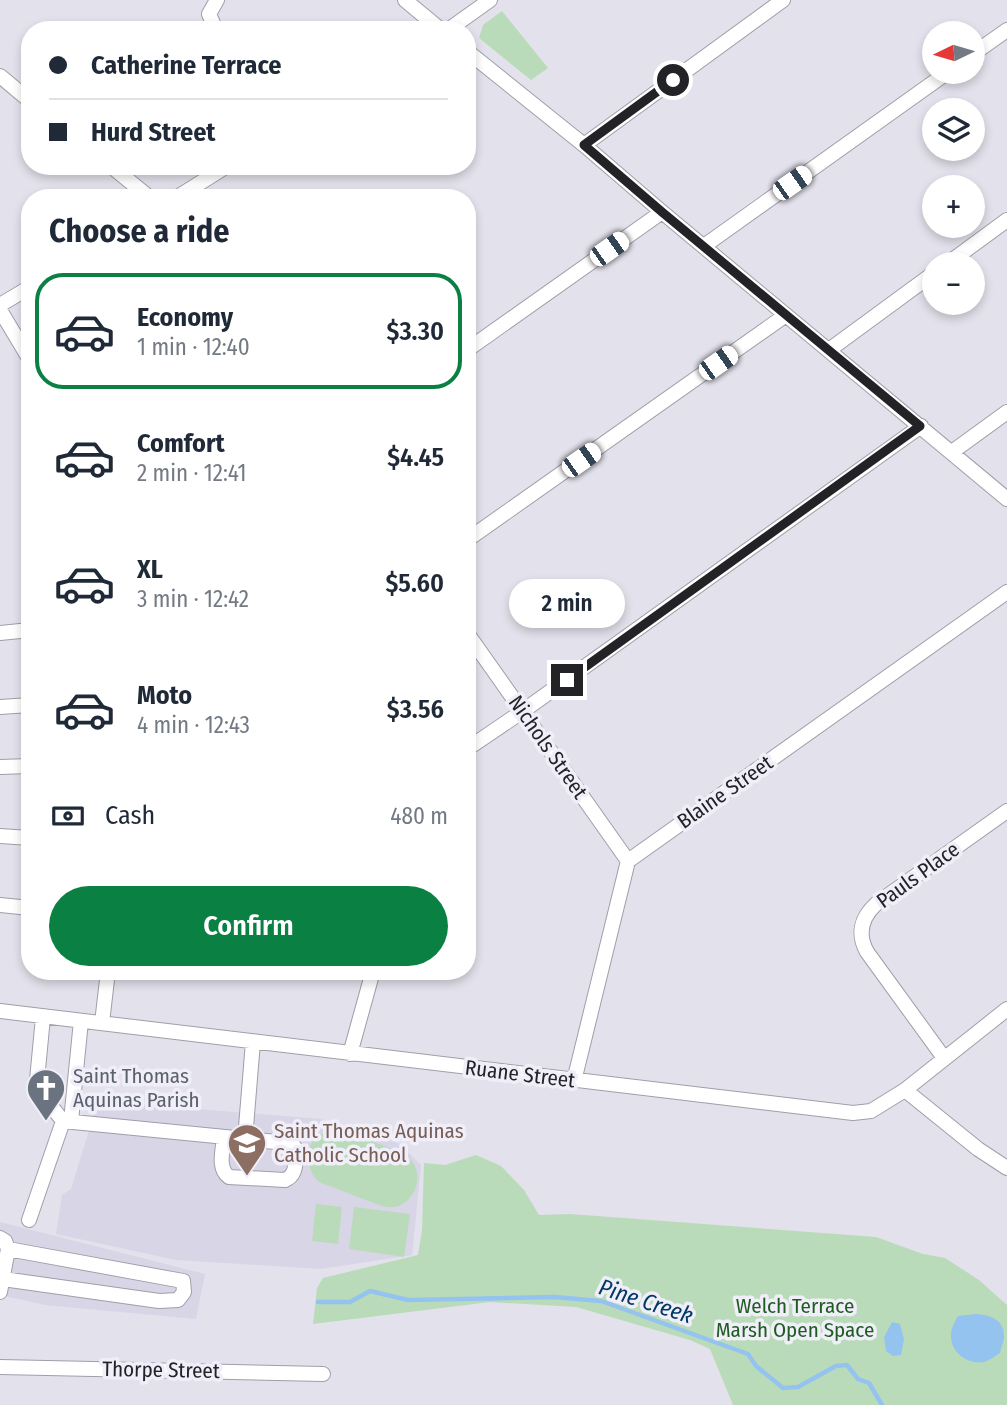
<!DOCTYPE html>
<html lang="en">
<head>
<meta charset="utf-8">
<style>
  body { margin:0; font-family:"Fira Sans Condensed",sans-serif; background:#f6f6f7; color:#1f2937; height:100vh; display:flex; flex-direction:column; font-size:26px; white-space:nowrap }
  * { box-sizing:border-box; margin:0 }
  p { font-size:23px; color:#747a83 }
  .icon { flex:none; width:38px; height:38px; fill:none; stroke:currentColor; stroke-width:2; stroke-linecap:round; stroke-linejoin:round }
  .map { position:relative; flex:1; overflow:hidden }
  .details { position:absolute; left:21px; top:189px; width:455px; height:791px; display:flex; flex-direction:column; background:#fff; border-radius:28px; box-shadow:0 4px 10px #0003 }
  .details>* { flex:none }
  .top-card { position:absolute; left:21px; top:21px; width:455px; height:154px; border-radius:28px; box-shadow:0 4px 10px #0003; display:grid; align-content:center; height:154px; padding:0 28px; background:#fff }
  .needle { width:46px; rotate:265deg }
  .buttons { position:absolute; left:922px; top:21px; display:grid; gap:14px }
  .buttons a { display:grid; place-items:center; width:63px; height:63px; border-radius:50%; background:#fff; box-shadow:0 4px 10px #0003; font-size:35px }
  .end { position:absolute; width:32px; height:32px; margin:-16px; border:9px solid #232226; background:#fff; box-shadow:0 0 0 4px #fff }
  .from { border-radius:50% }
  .bubble { position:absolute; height:49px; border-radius:24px; background:#fff; box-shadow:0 4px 10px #0003; font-size:23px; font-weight:600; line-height:49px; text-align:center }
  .car { position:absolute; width:21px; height:42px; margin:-21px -10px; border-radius:9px; box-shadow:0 0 5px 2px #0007; background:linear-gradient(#fff 24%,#345 0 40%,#fff 0 76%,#345 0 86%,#fff 0) }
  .top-card b { display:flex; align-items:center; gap:24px; height:66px; font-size:26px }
  .top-card b+b { border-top:2px solid #e0e1e3 }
  .top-card i { width:18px; height:18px; background:#1f2937 }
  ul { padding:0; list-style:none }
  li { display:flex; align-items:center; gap:21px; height:116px; margin:0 14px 10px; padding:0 14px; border:4px solid transparent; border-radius:28px }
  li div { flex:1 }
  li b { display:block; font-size:26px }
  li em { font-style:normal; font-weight:600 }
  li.selected { border-color:#0b8043 }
  li>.icon { width:63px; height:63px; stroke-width:1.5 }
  h2 { padding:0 28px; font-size:32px; line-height:84px }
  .pay { display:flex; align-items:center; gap:18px; height:77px; padding:0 28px; font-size:26px }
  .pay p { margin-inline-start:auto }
  .primary-button { display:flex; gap:14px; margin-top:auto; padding:14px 28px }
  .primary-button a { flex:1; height:80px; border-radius:42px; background:#0b8043; color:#fff; font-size:28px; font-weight:600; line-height:80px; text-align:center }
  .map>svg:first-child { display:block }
  .built { fill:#d8d5e6 }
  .green { fill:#badbb9 }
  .water { fill:#94c3f0 }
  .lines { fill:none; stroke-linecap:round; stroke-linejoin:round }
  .stream { stroke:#94c3f0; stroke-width:4.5 }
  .minor-casing { stroke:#a09ea7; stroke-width:16 }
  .minor { stroke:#fff; stroke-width:14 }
  .route { stroke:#232226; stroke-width:9 }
  .labels { text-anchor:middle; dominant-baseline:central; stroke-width:7; stroke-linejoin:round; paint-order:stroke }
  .street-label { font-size:21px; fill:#232226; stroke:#f0eef8 }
  .worship-label { font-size:21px; fill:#5b616d; stroke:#f0eef8; text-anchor:start }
  .education-label { font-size:21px; fill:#785e54; stroke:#f0eef8; text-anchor:start }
  .park-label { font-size:21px; fill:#1e5c21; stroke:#f0eef8 }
  .water-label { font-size:23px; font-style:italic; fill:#013962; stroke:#f0eef8 }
</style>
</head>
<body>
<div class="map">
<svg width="1007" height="1405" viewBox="0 0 1007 1405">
  <rect width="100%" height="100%" fill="#e3e1eb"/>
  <path class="built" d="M98,1101L321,1119L398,1143L421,1165L412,1255L321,1269L176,1260L56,1234L62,1195L71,1189Z
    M0,1222L205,1274L196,1319L45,1305L0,1295Z"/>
  <path class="green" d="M502,11L548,68L531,80L479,38L483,25Z
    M330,1131C346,1131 408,1151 414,1164C423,1180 413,1204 395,1207C387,1208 381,1206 374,1203C360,1198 347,1193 333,1187C329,1186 322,1184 318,1181C310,1174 307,1161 309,1151C311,1139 319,1134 330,1131Z
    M476,1155L501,1166L524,1190L539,1215L570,1214L876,1237L923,1254L945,1258L979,1280L1007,1305V1405H733L710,1349L690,1340L576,1307L490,1302L313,1324L317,1288L323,1278L418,1255L422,1230L424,1163L445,1165Z
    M316,1204L342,1207L338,1244L312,1241Z
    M354,1207L410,1214L404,1257L349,1249Z"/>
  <path class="water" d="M976,1314C989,1315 1004,1319 1004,1336C1004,1341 1001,1348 1000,1353C995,1356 989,1361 984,1362C966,1365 949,1351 951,1332C952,1327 955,1321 958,1316Z
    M892,1322L900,1324L904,1339L901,1355L893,1356L886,1351L884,1337Z"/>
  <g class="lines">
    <path class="stream" d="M318,1302H350L370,1291L408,1300L554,1297L601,1301L748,1354L756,1366L783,1388L798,1387L836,1366L847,1365L858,1379L869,1383L882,1405"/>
    <g class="minor-casing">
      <path id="minor" d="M405,0L441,30
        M216,30L209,14L217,0
        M448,30L490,0
        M467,51L584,145L662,212L1007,499
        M973,54L1007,30
        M0,76L30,101
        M584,145L783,0
        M111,166L150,198
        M176,198L227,166
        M704,246L948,72
        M947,264L1007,220
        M0,305L30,287
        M0,310L30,360
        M467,350L662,212
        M829,350L934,273
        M952,452L1007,412
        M467,540L786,315
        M0,633L30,630
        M467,633L628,861
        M0,707L30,705
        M467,749L523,711L921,426
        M0,767L30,766
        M0,836L30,838
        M0,905L30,908
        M0,1011L853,1113L871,1111L905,1090L1007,1009
        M43,1017L37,1080L40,1092L63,1121
        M102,1023L108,971
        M350,1054L373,971
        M944,1058L867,952C857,934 861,918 876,904L1007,811
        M574,1081L628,861L1007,592
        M905,1090L978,1149L1007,1168
        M71,1121L81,1021
        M245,1139L253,1042
        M29,1220L63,1121L286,1143L293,1145L297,1151C295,1163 297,1175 285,1180L229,1177C217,1168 223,1151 224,1137
        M0,1238L5,1241L8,1249L0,1292
        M3,1279L159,1301L178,1300L184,1292L183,1281L8,1249
        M0,1367L323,1374"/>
    </g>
    <use href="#minor" class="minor"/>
  </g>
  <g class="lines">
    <path class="route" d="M567,680L920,426L662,212L584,145L673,80"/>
  </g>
  <defs>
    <g id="church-pin" transform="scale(2.0125)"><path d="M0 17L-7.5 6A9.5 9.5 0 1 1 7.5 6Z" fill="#6b7280" stroke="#f0eef8"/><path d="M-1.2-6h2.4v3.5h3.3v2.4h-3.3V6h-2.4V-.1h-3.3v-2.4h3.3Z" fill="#fff"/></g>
    <g id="school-pin" transform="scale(2.0125)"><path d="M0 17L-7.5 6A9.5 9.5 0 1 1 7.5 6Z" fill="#8d6e63" stroke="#f0eef8"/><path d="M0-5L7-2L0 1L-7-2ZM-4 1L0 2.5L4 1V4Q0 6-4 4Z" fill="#fff"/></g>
  </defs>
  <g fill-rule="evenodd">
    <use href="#church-pin" x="46" y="1088"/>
    <use href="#school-pin" x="247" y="1143"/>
  </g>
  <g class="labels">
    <g class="street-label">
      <text transform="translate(548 747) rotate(55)">Nichols Street</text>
      <text transform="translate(725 792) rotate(-35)">Blaine Street</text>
      <text transform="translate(918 875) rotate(-36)">Pauls Place</text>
      <text transform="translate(520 1074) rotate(7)">Ruane Street</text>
      <text transform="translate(161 1370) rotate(1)">Thorpe Street</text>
    </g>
    <g class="worship-label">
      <text x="73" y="1076">Saint Thomas<tspan x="73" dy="24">Aquinas Parish</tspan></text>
    </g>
    <g class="education-label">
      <text x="274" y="1131">Saint Thomas Aquinas<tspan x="274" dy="24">Catholic School</tspan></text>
    </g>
    <g class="park-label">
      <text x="795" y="1306">Welch Terrace<tspan x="795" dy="24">Marsh Open Space</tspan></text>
    </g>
    <g class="water-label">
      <text transform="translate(646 1301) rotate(18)">Pine Creek</text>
    </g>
  </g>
</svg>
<div class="buttons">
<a><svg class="needle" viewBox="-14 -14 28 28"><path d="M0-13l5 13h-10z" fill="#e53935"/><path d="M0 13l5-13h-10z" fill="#747a83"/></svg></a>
<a><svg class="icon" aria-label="layers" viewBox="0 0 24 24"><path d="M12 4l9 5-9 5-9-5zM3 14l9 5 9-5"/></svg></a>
<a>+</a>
<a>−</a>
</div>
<i class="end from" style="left:673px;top:80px"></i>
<i class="end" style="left:567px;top:680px"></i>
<div class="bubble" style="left:509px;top:579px;width:116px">2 min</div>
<i class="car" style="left:792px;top:183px;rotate:55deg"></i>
<i class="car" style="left:609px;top:249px;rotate:55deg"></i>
<i class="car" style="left:718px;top:363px;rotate:55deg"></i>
<i class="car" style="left:581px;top:460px;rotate:55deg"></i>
<div class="top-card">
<b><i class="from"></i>Catherine Terrace</b>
<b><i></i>Hurd Street</b>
</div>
<section class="details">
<h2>Choose a ride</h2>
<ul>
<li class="selected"><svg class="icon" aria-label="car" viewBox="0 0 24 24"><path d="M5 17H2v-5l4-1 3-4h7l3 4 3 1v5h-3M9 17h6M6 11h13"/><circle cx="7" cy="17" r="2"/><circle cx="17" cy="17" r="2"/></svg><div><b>Economy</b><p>1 min · 12:40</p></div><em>$3.30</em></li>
<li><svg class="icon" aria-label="car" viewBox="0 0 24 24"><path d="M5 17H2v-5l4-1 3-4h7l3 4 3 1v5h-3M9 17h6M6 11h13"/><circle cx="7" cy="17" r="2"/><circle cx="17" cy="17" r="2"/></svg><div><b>Comfort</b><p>2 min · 12:41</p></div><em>$4.45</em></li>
<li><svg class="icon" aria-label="car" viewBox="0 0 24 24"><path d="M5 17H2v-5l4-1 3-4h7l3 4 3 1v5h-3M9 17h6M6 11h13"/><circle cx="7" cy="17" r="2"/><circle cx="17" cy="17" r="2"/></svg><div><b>XL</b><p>3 min · 12:42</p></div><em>$5.60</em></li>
<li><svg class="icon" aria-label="car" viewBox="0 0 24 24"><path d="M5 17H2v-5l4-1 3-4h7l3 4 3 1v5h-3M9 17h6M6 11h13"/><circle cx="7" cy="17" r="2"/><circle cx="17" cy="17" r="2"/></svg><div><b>Moto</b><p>4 min · 12:43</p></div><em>$3.56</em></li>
</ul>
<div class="pay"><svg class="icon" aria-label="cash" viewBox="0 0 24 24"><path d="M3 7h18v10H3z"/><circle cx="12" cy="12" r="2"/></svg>Cash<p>480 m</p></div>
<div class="primary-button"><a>Confirm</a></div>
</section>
</div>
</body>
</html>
